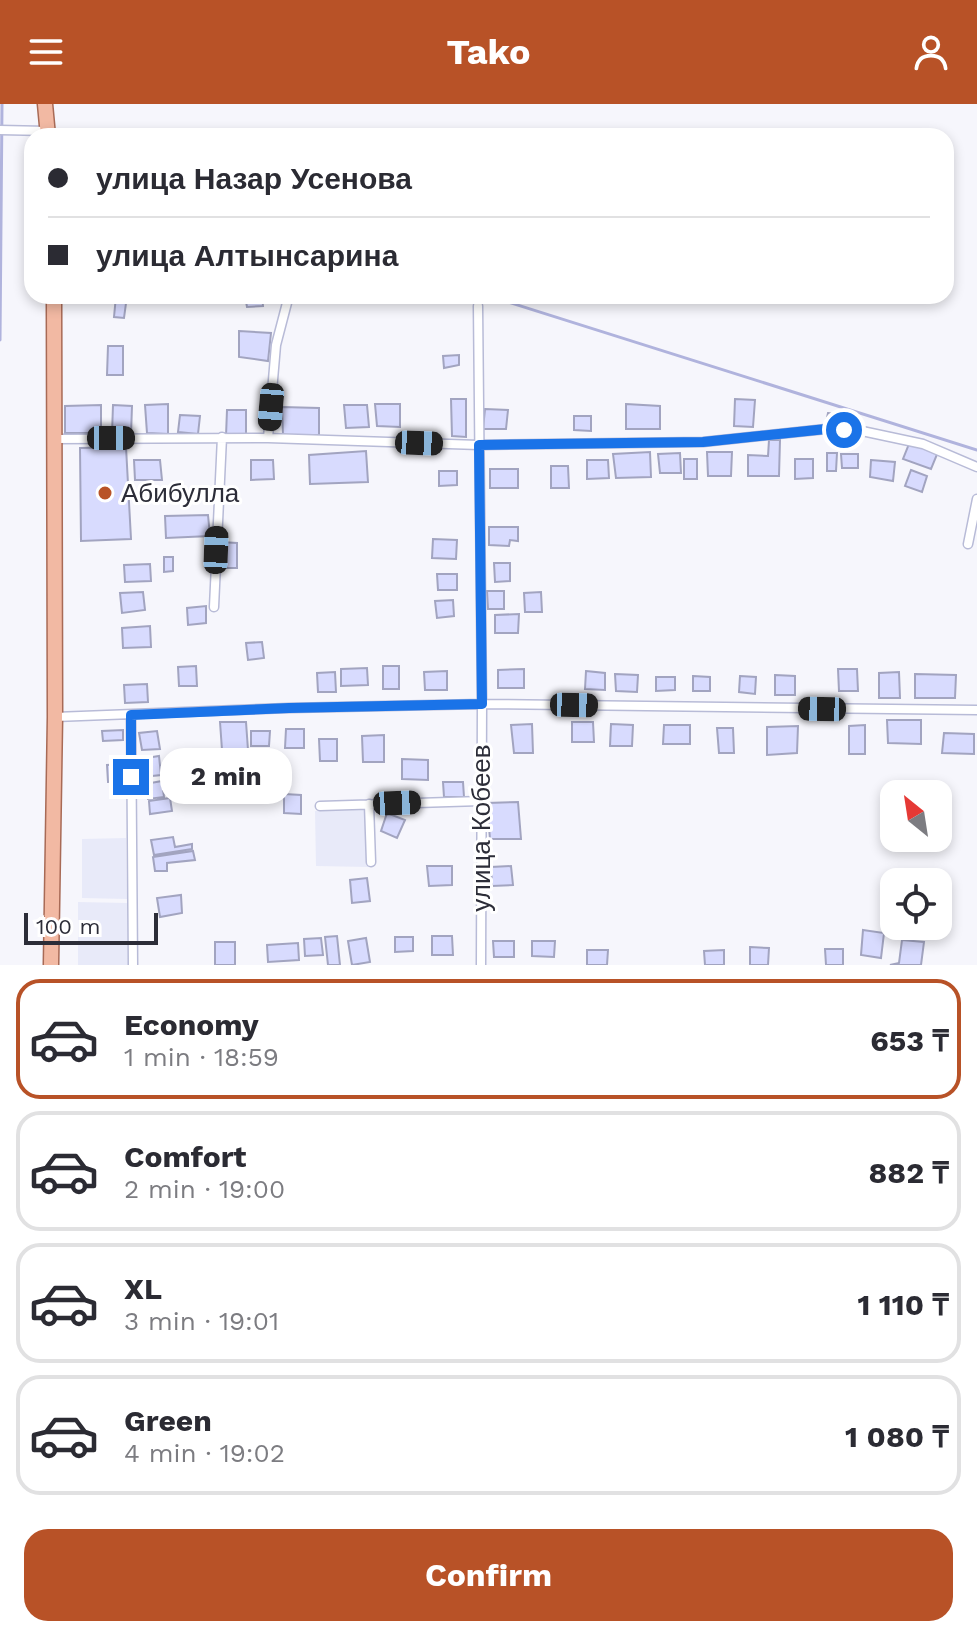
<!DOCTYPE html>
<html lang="en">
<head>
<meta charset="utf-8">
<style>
  body { margin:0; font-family:"Work Sans",sans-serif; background:#f2f2f3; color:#2b2b33; height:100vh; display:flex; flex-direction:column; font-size:30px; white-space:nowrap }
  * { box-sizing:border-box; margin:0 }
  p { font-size:26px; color:#7c7c81 }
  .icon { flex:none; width:44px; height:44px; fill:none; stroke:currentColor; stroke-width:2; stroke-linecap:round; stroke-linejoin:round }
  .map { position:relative; height:861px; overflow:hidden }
  .details { display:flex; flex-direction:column; background:#fff; flex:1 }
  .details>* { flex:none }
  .banner { position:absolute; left:24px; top:24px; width:930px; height:176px; border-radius:24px; box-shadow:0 4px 12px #0003; display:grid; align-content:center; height:176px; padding:0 24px; background:#fff }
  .needle { width:52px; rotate:330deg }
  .buttons { position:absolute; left:880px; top:676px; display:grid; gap:16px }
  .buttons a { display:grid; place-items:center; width:72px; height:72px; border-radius:16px; background:#fff; box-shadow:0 4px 12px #0003; font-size:40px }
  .scale { position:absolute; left:24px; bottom:20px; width:134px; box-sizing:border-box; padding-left:8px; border:4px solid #2c2d38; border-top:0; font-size:22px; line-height:28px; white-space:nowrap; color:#2c2d38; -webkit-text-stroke:6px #fff; paint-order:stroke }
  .end { position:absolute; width:36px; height:36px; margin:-18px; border:10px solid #1a73e8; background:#fff; box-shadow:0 0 0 4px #fff }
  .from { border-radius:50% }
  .bubble { position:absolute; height:56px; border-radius:24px; background:#fff; box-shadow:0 4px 12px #0003; font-size:26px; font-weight:700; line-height:56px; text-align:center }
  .car { position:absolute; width:24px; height:48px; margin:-24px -12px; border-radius:10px; box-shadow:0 0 6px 2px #0007; background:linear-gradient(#222 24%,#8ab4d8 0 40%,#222 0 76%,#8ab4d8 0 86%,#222 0) }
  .banner b { display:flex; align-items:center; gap:28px; height:76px; font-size:30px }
  .banner b+b { border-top:2px solid #e1e1e2 }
  .banner i { width:20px; height:20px; background:#2b2b33 }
  ul { padding:14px 0 0; list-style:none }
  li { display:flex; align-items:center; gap:24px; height:120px; margin:0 16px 12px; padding:0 8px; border:4px solid #e1e1e2; border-radius:24px }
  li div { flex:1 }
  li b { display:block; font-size:30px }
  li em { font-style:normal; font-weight:700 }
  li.selected { border-color:#b85227 }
  li>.icon { width:72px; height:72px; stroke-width:1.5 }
  .primary-button { display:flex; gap:16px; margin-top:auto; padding:16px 24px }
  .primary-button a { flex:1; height:92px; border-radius:24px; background:#b85227; color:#fff; font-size:32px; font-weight:700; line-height:92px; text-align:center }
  header { display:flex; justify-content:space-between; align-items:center; height:104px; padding:0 24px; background:#b85227; color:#fff; font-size:36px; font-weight:700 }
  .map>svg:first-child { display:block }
  .built { fill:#e8eaf9 }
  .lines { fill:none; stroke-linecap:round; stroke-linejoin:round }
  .stream { stroke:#b0b3dd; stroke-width:3 }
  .building { fill:#d8dbfe; stroke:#a2a4c0; stroke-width:2 }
  .minor-casing { stroke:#b8bbd7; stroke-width:11 }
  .primary-casing { stroke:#a86a56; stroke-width:17 }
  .minor { stroke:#fff; stroke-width:8 }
  .primary { stroke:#f2b9a3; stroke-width:14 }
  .route { stroke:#1a73e8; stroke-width:10 }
  .poi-dot { fill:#b85227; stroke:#fff; stroke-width:3 }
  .labels { text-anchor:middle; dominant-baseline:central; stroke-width:6; stroke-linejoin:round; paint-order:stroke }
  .poi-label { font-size:26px; fill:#2c2d38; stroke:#fff; text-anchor:start }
  .street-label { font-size:26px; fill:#2c2d38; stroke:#fff }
</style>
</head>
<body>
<header><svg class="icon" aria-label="menu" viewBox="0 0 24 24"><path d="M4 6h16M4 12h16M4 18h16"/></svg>Tako<svg class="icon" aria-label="person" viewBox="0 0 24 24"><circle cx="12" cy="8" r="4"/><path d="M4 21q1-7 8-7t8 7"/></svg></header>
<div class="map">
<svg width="977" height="861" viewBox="0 0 977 861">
  <rect width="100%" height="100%" fill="#f6f6fc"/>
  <path class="built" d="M366,706L368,763L316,762L315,707Z
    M126,734L127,795L82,794V735Z
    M78,798L127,799L128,861H78Z"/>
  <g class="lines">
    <path class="stream" d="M489,192L977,346
      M0,236L2,0"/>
  </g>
  <path class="building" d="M116,192H127L124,214L114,213Z
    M245,192H262L263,202L247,203Z
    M239,227L271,229L268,257L239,253Z
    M108,242H123V271H107Z
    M459,251V261L444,264L443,252Z
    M451,295H466V333L452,332Z
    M735,295L755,296L753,323L734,322Z
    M168,300V330L147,329L145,301Z
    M375,300H400V323L377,322Z
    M626,300L660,302V325H626Z
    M101,301V329H65V302Z
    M113,301L132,302L131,331L112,330Z
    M344,301H367L369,323L346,324Z
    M282,303L319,304V331H283Z
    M485,305L508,306L506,325H483Z
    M227,306H246V332H226Z
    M828,309L836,310L834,320L826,318Z
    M180,311L200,312L198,330L178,328Z
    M574,312H591V327L574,326Z
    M769,336H780L779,372H748V351L768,352Z
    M909,340L938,348L931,365L903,355Z
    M126,343L131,435L81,437L80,344Z
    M366,347L368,378L310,380L309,351Z
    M650,348L651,373L616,374L613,350Z
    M707,348H732L731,372H708Z
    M680,349L681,369H660L658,350Z
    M827,349H837L836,367H827Z
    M841,350H858V364H842Z
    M684,355H697V375H684Z
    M795,355H813V374L795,375Z
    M134,356H160L162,376H135Z
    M251,356H273L274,375L251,376Z
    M587,356H608L609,374L587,375Z
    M871,356L895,358L893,377L870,373Z
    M551,362H568L569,384H551Z
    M490,365H518V384H490Z
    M911,366L927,372L922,388L905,382Z
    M439,367H457V381L439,382Z
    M208,411L210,432L166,434L165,412Z
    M489,423H518V437L510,436L509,442L489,441Z
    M433,435L457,436L456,455L432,454Z
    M220,438L237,439V464H220Z
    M164,453H173V467L164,468Z
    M494,459H510V477L495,478Z
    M150,460L151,477L125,478L124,461Z
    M437,470H457V486H438Z
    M487,487H504V505H488Z
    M143,488L145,506L122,509L120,489Z
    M541,488L542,508H525L524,489Z
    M453,496L454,512L437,514L435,497Z
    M206,502V519L188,521L187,504Z
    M519,510L518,529H495V511Z
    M150,522L151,543L123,544L122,524Z
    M262,538L264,554L248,556L246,539Z
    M196,562L197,582H179L178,563Z
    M383,562H399V585H383Z
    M367,564L368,581L341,582V565Z
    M524,565V584H498V566Z
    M838,565H857L858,587H839Z
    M447,567V586H425L424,568Z
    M586,567L605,569V586L585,585Z
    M335,568L336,588H318L317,569Z
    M899,568L900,594H879V569Z
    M615,570L638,571L637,588L616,587Z
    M915,570L956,571L955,594H915Z
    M775,571L795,572V591H775Z
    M693,572L710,573V587H693Z
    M740,572L756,573L755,590L739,588Z
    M656,573H675V586L656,587Z
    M147,580L148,598L125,599L124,581Z
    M887,616H921V640L888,639Z
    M220,618H246L248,646H222Z
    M572,618H593L594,638H572Z
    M532,620L533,649H514L511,621Z
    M611,620L633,621L632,642H610Z
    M664,621H690V640H663Z
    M865,621V650H849V622Z
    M798,622L797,649L767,651V623Z
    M717,624H733L734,649H719Z
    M286,625H304V644H285Z
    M123,626V636L103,637L102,627Z
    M157,627L160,645L142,646L139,629Z
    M251,627H270L269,642H251Z
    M944,629L974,630V650L942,649Z
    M384,631V658H363L362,632Z
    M319,635H337V657H320Z
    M159,652L161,671L143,673L140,655Z
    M402,655L428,656V676L402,675Z
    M125,660L126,677L108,678L107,661Z
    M162,677L164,693L148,695L145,680Z
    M443,678H463L464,693H444Z
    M284,690L301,691V710L284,709Z
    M170,694L172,707L150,710L149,697Z
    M518,698L521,735H490L487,699Z
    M387,709L405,716L397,734L381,727Z
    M173,733L175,743L192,740V745L154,751L151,736Z
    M193,747L195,756L167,759V767H155L153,753Z
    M427,762H452V781L429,782Z
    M511,762L513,781L492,782L491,763Z
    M367,774L370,797L352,799L350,776Z
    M181,791L182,809L160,813L157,794Z
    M863,826L884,829L881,854L861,851Z
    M337,832L340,861H328L325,833Z
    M432,832H452L453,851H432Z
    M395,833H413V847L395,848Z
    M321,834L323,851L305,852L304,835Z
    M366,834L370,858L352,861L348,837Z
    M902,836L924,838L921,861H890L899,859Z
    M493,837H514V853H494Z
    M532,837H555L554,853L532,852Z
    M215,838H235V861H215Z
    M298,839L299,856L268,858L267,841Z
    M750,843L769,844L768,861H750Z
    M825,845H843V861H826Z
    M587,846H608L607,861H587Z
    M724,846V861H705L704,847Z"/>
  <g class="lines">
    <g class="minor-casing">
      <path id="minor" d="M0,26L47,27
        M478,202L482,600L481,861
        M268,334L276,241L288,195L291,192
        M55,335L268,334L479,341L703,338L826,325L862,327L923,340L977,363
        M968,440L977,395
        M214,503L222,333
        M131,611L133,861
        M55,613L289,604L482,600L977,606
        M369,700L371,758
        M320,702L481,697"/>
    </g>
    <g class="primary-casing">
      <path id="primary" d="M45,0L48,32
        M51,861L55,613L54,192"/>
    </g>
    <use href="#minor" class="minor"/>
    <use href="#primary" class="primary"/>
  </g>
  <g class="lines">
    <path class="route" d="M131,673V611L289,604L482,600L479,341L703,338L826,325L844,326"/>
  </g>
  <circle class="poi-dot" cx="105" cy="389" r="8"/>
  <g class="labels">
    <g class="poi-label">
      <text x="121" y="389">Абибулла</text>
    </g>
    <g class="street-label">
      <text transform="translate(481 724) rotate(-90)">улица Кобеев</text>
    </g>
  </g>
</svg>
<div class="buttons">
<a><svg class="needle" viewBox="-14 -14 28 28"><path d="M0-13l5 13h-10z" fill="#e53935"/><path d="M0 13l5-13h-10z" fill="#7c7c81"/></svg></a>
<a><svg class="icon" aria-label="locate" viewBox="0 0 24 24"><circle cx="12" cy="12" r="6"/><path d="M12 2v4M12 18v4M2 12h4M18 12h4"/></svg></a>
</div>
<div class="scale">100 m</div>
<i class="end from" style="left:844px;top:326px"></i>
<i class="end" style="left:131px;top:673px"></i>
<div class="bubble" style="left:160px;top:644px;width:132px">2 min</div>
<i class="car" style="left:271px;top:303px;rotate:185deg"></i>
<i class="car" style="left:111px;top:334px;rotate:90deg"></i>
<i class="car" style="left:419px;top:339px;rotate:92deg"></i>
<i class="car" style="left:216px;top:446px;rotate:2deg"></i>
<i class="car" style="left:574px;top:601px;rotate:91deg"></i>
<i class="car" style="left:822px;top:605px;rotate:271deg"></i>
<i class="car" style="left:397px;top:699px;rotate:88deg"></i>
<div class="banner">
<b><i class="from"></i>улица Назар Усенова</b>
<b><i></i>улица Алтынсарина</b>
</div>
</div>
<section class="details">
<ul>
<li class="selected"><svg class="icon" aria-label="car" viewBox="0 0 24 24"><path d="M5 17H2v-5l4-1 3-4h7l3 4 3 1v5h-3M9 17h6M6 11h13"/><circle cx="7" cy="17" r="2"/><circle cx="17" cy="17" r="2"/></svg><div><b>Economy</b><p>1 min · 18:59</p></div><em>653 ₸</em></li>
<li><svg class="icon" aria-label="car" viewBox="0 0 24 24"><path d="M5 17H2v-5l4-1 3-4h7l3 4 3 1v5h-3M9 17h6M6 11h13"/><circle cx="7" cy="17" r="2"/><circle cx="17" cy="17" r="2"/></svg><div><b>Comfort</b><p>2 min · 19:00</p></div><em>882 ₸</em></li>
<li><svg class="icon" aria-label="car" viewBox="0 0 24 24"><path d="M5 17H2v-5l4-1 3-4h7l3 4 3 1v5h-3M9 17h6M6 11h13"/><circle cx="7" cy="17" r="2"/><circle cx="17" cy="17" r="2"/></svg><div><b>XL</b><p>3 min · 19:01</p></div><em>1 110 ₸</em></li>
<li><svg class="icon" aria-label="car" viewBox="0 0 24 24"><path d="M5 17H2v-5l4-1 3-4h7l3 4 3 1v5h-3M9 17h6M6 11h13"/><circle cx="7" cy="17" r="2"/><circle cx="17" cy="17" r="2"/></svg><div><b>Green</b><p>4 min · 19:02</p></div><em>1 080 ₸</em></li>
</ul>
<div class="primary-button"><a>Confirm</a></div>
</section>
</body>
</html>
